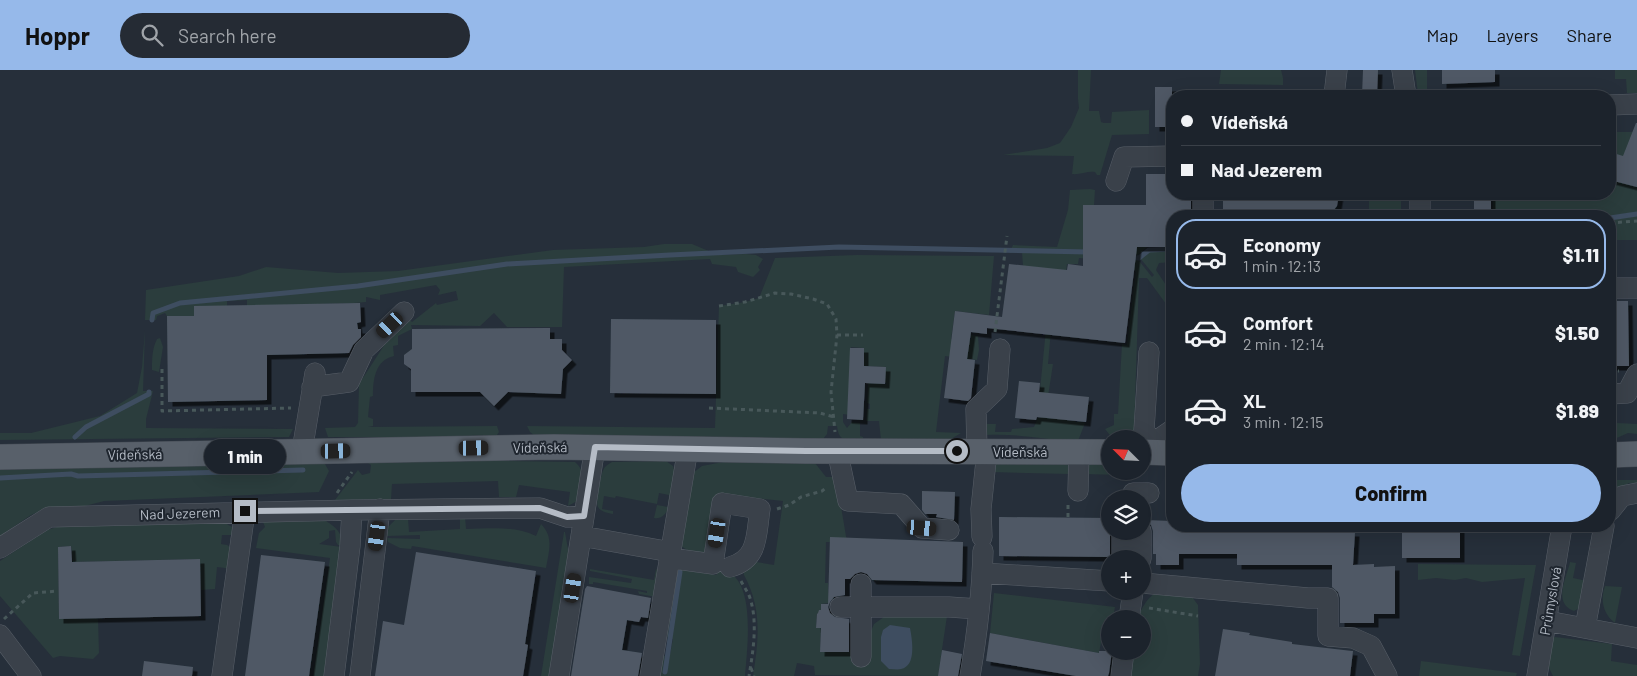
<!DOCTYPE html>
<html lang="en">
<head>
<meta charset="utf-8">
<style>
  body { margin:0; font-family:Barlow,sans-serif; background:#252b34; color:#f1f3f6; height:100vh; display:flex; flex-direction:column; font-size:19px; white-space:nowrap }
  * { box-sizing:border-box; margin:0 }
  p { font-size:16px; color:#a0a4a9 }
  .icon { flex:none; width:28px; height:28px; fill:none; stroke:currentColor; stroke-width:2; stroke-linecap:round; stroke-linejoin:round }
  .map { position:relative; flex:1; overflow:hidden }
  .drawer { position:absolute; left:1166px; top:140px; width:450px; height:322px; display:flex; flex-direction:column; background:#1c232c; border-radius:20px; box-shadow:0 5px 20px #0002,0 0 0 1px #3a4048 }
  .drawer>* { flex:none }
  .top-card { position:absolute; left:1166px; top:20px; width:450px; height:110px; border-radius:20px; box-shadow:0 5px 20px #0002,0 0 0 1px #3a4048; display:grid; align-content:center; height:110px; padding:0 15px; background:#1c232c }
  .needle { width:32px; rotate:294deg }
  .buttons { position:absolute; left:1101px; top:360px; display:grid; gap:10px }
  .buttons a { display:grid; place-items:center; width:50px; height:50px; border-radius:50%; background:#1c232c; box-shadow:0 5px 20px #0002,0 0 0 1px #3a4048; font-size:25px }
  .end { position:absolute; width:22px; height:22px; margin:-11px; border:6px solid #b5bcc6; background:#111; box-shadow:0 0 0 2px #111 }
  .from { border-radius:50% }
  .bubble { position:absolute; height:35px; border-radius:18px; background:#1c232c; box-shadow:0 5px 20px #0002,0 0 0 1px #3a4048; font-size:16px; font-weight:800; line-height:35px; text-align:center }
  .car { position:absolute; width:15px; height:30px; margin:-15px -8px; border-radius:6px; box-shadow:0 0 4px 1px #0007; background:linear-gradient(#222 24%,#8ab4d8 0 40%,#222 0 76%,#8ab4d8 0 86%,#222 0) }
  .top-card b { display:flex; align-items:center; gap:18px; height:48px; font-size:19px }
  .top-card b+b { border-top:1px solid #3a4048 }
  .top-card i { width:12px; height:12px; background:#f1f3f6 }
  ul { padding:9px 0 0; list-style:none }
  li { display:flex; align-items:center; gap:15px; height:70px; margin:0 10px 8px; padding:0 5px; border:2px solid transparent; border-radius:20px }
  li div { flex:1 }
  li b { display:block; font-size:19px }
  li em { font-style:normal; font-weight:800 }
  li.on { border-color:#96b9ea }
  li>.icon { width:45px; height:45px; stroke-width:1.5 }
  .action { display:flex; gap:10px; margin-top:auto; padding:10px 15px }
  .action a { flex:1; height:58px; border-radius:30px; background:#96b9ea; color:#111; font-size:20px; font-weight:800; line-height:58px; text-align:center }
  header { display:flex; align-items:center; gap:30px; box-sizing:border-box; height:70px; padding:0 25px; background:#96b9ea; color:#111 }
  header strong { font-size:24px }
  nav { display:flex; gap:28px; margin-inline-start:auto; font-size:18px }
  .search { width:350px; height:45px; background:#252b34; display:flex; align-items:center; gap:12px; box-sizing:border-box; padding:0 18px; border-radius:28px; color:#a0a4a9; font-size:19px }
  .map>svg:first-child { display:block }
  .green { fill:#2b3d3d }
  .water { fill:#3e4d60 }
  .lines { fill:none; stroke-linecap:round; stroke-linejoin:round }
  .stream { stroke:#3e4d60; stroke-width:5 }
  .building { fill:#4f5965; filter:url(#shadow) }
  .minor-casing { stroke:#585f68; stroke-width:21 }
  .major-casing { stroke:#434a53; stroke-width:26 }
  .path { stroke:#48585a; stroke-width:3; stroke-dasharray:4 4; stroke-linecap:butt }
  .minor { stroke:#3a414a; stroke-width:20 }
  .major { stroke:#58606a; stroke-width:25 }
  .route { stroke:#b5bcc6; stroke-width:6 }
  .labels { text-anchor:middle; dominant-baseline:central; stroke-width:4; stroke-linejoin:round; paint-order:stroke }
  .street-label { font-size:14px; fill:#b5bcc6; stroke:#1f262f }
</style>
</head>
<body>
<header>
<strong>Hoppr</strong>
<div class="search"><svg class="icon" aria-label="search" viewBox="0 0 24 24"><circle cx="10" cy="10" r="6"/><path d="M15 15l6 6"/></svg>Search here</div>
<nav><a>Map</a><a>Layers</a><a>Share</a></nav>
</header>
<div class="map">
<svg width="1637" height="606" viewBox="0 0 1637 606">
  <defs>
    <filter id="shadow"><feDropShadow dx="4.5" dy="4.5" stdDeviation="0" flood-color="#0009"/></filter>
  </defs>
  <rect width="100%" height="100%" fill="#262f3a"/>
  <path class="green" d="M1078,0H1091L1089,41H1099L1101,52L1104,53H1111L1112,42L1149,40V64L1112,65L1100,105H1097L1095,102C1087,101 1080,105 1072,104L1074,86L1003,85L1047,78L1060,73L1071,57L1079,38L1078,29Z
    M1221,0H1281L1283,8V15L1219,14Z
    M1415,0H1427V26H1421L1418,24Z
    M1615,0H1637V23H1627L1626,9H1615Z
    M1610,62H1637V170H1610V146H1493V124H1610Z
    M1090,119L1095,120L1094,135L1083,136L1084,178L1147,177L1136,187L1152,207L1154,205L1140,188L1148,181H1172V192L1159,193L1156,200L1172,224V242L1147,208H1139L1134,364L1113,369L1105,359L1114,355V344H1118L1122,274L1127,275L1136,202L1123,192L1079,188L1078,194H1067L1059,249H1052L1048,294H1053L1045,346L1085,353L1078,371C1047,370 1017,363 986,365V354H996L995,362H1011L1012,359L1034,357L1037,350L1048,239L1023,195L1022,183H1009L1013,175L1057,177L1068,140L1070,120Z
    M1369,124H1401V146H1355V143L1369,142Z
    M664,174H692L718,185L746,184L756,185L763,189L758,197L760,200L753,207L738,202L736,197L712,194L710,189L564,197L562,257H507L494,243L480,256L411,255L412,259L398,266V275L393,276L394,286C375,290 373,310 373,326L370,327L368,347L373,349V356L368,357L497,356L499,362L497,365L493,367H328L325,358L355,357L358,353L359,314L385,274L410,250L412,252L436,233L437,235L458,230L456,221L438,225L440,220L436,215L380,225V230L366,227V232L354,233L247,236V230L227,231V236H194V246H167L165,243L157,246L156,250H145L146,220L239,206L266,197L338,203L398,201L553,180L644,177Z
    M857,185L994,186L989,245L955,241L951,269L969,272L971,265L978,266L979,280L977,290L945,286L936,362L961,363L951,369L881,370L879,351H866L867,339H870V334L867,333L868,313L886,297L864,296V278L851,277L850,345L843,344V352L847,358L852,352L860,353V366L863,367V370C848,370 839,374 837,356H828L827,364L823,369L535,366L530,362L527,356L715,358L719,236L745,232L759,228L775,188Z
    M145,260L143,321H153L146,349V358L293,359L289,367L0,370V363H31L100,346L137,323L142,297Z
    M160,268L163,277L159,302L152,300C152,289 152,279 157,269Z
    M1610,332L1617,339V353L1637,354V364L1628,363L1610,371Z
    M322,389L329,401L319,422L104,431L85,436L45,439L31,445L0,466V400Z
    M366,389L575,392C588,403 581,415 579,430L568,436L570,422L519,415L516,427H499L498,411L392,414L391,429L335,430L358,400L362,405L370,403L371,395L368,393H363Z
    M666,391L673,396L675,402C673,415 673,451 654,448L657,435L668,437L669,425L659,423L657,434L616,426L615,428L604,426L602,439L613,441V444C608,443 601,442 598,437C595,432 601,401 605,397C607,395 610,393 612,392Z
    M723,392L815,393L826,407H836L847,472H826L825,513H828L829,533L821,534V540L817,544L816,557L821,558L820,582H850V580H856L868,568L874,554L888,544L947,546L938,606L815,605L814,596L797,593L794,606H753C759,569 762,538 744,505L743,500L750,491L774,495L783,431L728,425L707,482L702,485L690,482L681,476L694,402L702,396Z
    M997,393L1067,394L1070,399L1069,404L991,402V396Z
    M1087,394H1110V401H1120L1121,405L1084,404Z
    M1610,410H1637V413H1629L1610,424Z
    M460,446H465L466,459C489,459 514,455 536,466L541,454C554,467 549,481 546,498L412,476L411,479L400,478L388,472L387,468L420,469V465L387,466V458L396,449L408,448L409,462L460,459Z
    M326,451C337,458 342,463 343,476L338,475L336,472L335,460L329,461V468L319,474L342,477L327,606H313L330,488L256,478L259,463L265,457L263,452Z
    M225,453L232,457L235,465H222L221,474L227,475L234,480L233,499L217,497L215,519L201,520L199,489L73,492L71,476L58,477L59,549L98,548L99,583L93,589L60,586L53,588L0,526V491L47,460L57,457L76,455Z
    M564,462H565L569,485L552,606H541Z
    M1570,492L1576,493L1573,508L1587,511L1581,537L1574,541C1552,533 1567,507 1570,492Z
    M1418,494L1536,495L1520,586L1512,585L1525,508L1482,512L1466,508L1455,510L1436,508L1418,510Z
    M590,499L654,510L656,499L658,500L656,527L639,524L638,521L647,523V521L593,512V514H589V507L631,513L632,509L590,501Z
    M676,499L716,505L721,499C726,502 731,503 735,507C754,527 747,581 745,606H660L663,585L667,587L670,584L673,569L666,567Z
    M1605,516L1622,517L1615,553C1603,544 1600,530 1605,516Z
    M1157,521L1190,524L1198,535L1200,594L1198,606H1129L1133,581H1142V549H1138C1141,537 1148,528 1157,521Z
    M994,523L1115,537L1113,549H1110V568L1102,567L1099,583L990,563Z
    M1555,567L1612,574L1611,591L1637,595V606H1553L1546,592L1551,568Z
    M1421,591L1517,603L1516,606H1419Z"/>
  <path class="water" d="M890,555L910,558C912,569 917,596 901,599C898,600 893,599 889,599L881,591V567L883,560Z"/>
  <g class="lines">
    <path class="stream" d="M1610,148L1637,144
      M1129,187L1139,188L1149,180L1172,179
      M152,250L153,243L180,233L358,216L507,194L670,185L839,177L1089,182
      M75,367L86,357L149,324V322
      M0,408L71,404L78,406L303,400
      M665,602L680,502"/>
  </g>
  <path class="building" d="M1363,0H1378L1377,26H1362Z
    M1442,0H1495V12L1442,14Z
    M1155,17H1172V57H1155Z
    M1636,53H1637V117L1610,110V82L1623,86Z
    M1146,104H1172V124H1191V146H1172V177H1137L1125,273L987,258V264L971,262L967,289L975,290L971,328L968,331L944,328L955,241L1002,247L1009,194L1067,200L1068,194L1083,196V135H1146Z
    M1223,124H1339L1337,136L1329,146H1223Z
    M1474,124H1491V146H1474Z
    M1610,231H1628L1629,296H1610Z
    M360,233L361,252L357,253L358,259H361V267L353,275L349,283L267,285V330L168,332L167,246H194V236Z
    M611,249L716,250V324L610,323Z
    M550,258V269H562V280L572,290L563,299L561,324L508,322L494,336L480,322H411V299L404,294V285L412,279V259Z
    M850,278H864V296L886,297L885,314L865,313L863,350L847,349Z
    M1019,311L1040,313L1039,322L1089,327L1086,352L1037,347L1036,350L1015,348Z
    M922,421L955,422L954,450L936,447L937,444H925L922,440Z
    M999,447L1110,448V487L999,486Z
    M1145,450L1172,451V456H1194V460L1355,462L1353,495L1374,494V497L1395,496V544H1374V553H1340V528L1338,522L1332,517V495H1237V484H1179V495H1156V484H1153V461L1151,455Z
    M1402,456H1460V488H1402Z
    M830,467L963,472L962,512L872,510L867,504L861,502L855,504L850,509H845V525L834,527L830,532L828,537L830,543L835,547L849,549V582H820L821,558H816L817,544L818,543L819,540H821V534H828Z
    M71,476L72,492L200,489L201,546L59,549L58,477Z
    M416,482L536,501L525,574L528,575L523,606H375L383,551L404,555Z
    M261,485L325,492L309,606H245Z
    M587,516L651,528L648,548L641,547L639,552L627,550L622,580L642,583L638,606H571L585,519Z
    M1223,559L1250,563L1249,565L1292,572V574L1352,581H1353L1350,606H1215Z
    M990,563L1099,583V581H1112L1109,603L1108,606H1076L986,591Z
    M942,580L962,584L958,606H938Z
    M144,591L193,597L192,606H142Z"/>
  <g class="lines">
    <g class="minor-casing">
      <path id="minor" d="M1402,0L1406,26
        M1334,26L1337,0
        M1610,35L1637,34
        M1116,111L1124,87L1172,86
        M1203,146V124
        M1420,146V124
        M1610,218H1637
        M1149,282L1144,360L1153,373
        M312,317L349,312L364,280L404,242
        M1610,324L1627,323L1637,304
        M837,380L848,431L901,434L922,458L949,460
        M1143,380L1172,360
        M302,381L315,303
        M977,381L976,339L997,319L1000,279
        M1078,421L1079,381
        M1133,423H1149
        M352,440L540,438L567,447L584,446
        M1610,441L1622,426L1637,423
        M1141,461V489
        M581,466L671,482
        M982,467L981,439L987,381
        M0,478L49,447L352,440L350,476L334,606
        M669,488L713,494L722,433L760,439C756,465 759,489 730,497
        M1122,489V461
        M982,503L1110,511
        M1142,513L1308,528H1328V566L1353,568L1371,576L1387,606
        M861,514V587
        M840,537H949L979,539
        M1129,549L1133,521
        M1547,551L1637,568
        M1585,558L1604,456
        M0,565L31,606
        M222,606L245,441
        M360,606L380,439
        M559,606L595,377
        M650,606L688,378
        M970,606C977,565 982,522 983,481
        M1121,606L1124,581
        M1537,606L1562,456"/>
    </g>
    <g class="major-casing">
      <path id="major" d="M1142,382L1172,383
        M1610,385L1637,384
        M0,387L554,377L806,381L1110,382"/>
    </g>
    <path class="path" d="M1610,153L1637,151
      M719,236L745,232L775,223L791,224L813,229L827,234L836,249L837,265L831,322L835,362
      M995,262L1007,166
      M837,265H863
      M162,299V341L291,338
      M1610,301H1619
      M709,338L820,343L834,347
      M337,423L352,402
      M1068,435V447
      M777,439L789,435L801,427L822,421L827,417
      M741,511C744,517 748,522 750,528C758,552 753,582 749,606
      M1149,538L1198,546
      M4,549L33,523L58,521
      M751,598L754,606"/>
    <use href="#minor" class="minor"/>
    <use href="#major" class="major"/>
  </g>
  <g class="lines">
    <path class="route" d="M245,441L540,438L567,447L584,446L595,377L806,381H957"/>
  </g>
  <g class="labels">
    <g class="street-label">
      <text transform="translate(540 377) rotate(-1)">Vídeňská</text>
      <text x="1020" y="381">Vídeňská</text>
      <text transform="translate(135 384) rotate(-1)">Vídeňská</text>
      <text transform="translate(180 443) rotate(-2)">Nad Jezerem</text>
      <text transform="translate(1550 531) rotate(-80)">Průmyslová</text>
    </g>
  </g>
</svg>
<div class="buttons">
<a><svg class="needle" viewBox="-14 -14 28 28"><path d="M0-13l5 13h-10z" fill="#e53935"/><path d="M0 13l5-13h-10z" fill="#a0a4a9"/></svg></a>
<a><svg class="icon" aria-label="layers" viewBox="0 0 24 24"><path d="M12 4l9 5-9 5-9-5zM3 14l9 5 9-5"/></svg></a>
<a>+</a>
<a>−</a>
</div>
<i class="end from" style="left:957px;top:381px"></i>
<i class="end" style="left:245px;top:441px"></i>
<div class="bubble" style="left:204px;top:369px;width:82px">1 min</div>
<i class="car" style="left:390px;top:255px;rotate:227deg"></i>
<i class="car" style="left:474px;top:378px;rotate:89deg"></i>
<i class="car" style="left:336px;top:381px;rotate:89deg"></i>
<i class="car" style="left:922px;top:458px;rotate:95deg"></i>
<i class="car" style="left:717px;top:463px;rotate:189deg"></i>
<i class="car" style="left:377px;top:466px;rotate:188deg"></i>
<i class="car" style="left:573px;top:518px;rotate:9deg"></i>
<div class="top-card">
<b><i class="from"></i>Vídeňská</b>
<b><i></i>Nad Jezerem</b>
</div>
<section class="drawer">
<ul>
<li class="on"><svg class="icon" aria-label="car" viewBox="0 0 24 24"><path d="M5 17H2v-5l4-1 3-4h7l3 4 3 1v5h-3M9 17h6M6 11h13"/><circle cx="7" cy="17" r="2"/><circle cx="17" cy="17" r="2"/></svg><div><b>Economy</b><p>1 min · 12:13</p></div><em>$1.11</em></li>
<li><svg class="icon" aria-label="car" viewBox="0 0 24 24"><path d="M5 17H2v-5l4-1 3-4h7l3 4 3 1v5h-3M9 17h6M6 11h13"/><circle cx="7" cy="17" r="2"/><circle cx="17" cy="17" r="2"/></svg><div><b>Comfort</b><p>2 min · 12:14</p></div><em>$1.50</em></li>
<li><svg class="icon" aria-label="car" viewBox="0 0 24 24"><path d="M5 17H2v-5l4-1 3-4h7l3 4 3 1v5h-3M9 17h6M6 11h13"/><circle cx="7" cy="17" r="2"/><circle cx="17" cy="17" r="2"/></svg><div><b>XL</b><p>3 min · 12:15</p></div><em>$1.89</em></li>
</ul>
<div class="action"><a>Confirm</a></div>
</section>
</div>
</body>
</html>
